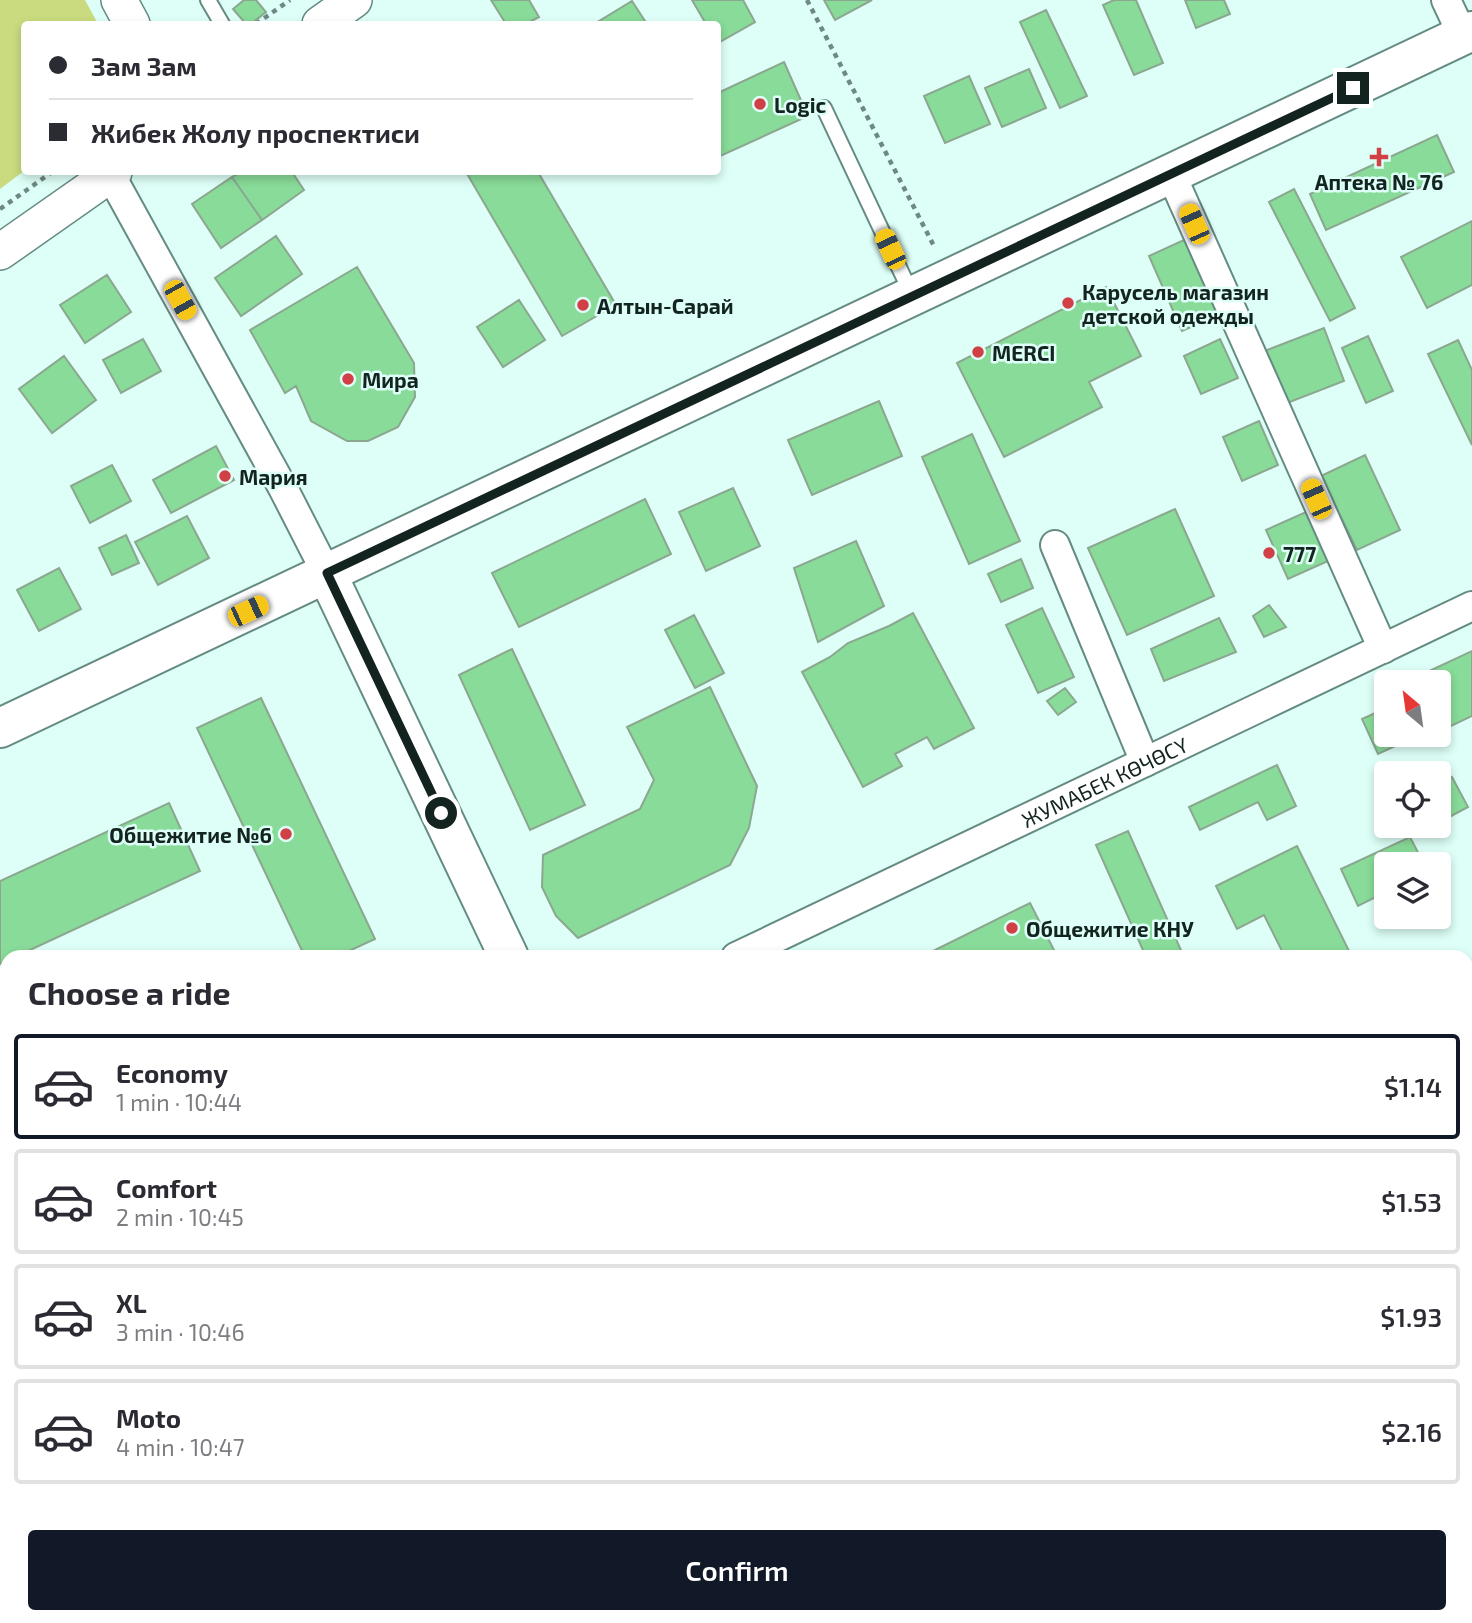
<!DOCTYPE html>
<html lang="en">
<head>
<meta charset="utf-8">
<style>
  body { margin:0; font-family:"Exo 2",sans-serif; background:#f7f7f7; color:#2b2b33; height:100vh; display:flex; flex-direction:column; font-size:26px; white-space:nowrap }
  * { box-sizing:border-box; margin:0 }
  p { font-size:23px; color:#7c7c81 }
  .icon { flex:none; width:38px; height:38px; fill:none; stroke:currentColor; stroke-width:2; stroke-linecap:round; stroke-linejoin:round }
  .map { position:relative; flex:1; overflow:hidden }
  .panel { position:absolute; left:0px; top:950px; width:1474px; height:674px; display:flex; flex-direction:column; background:#fff; border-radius:21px 21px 0 0; box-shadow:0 4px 10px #0003 }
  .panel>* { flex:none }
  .banner { position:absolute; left:21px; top:21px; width:700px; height:154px; border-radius:7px; box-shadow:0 4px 10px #0003; display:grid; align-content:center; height:154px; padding:0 28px; background:#fff }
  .needle { width:46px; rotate:331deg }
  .buttons { position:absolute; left:1374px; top:670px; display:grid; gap:14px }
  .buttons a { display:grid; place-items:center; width:77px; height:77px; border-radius:7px; background:#fff; box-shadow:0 4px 10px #0003; font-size:35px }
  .end { position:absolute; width:32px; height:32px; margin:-16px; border:9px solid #132320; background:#fff; box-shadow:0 0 0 4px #fff }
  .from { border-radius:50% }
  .car { position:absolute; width:21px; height:42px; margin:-21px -10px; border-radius:9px; box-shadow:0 0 5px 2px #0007; background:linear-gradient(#f5c518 24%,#345 0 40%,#f5c518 0 76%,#345 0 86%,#f5c518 0) }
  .banner b { display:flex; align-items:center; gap:24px; height:66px; font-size:26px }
  .banner b+b { border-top:2px solid #e1e1e2 }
  .banner i { width:18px; height:18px; background:#2b2b33 }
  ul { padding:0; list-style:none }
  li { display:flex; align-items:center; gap:21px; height:105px; margin:0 14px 10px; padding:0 14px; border:4px solid #e1e1e2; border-radius:7px }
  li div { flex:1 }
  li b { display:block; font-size:26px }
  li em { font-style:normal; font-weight:600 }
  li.on { border-color:#111827 }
  li>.icon { width:63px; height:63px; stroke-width:1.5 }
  h2 { padding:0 28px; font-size:32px; line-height:84px }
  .action { display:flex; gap:14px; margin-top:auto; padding:14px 28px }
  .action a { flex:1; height:80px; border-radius:7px; background:#111827; color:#fff; font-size:28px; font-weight:600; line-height:80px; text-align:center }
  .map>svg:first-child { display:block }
  .green { fill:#c9db7e }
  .building { fill:#88db98; stroke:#8ca790; stroke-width:2 }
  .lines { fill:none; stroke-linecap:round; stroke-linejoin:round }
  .service-casing { stroke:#658b83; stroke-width:18 }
  .minor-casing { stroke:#658b83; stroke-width:32 }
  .tertiary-casing { stroke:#658b83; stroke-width:38 }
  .secondary-casing { stroke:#658b83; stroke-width:42 }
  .primary-casing { stroke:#658b83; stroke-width:42 }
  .path { stroke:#708883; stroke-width:4.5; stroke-dasharray:5 5; stroke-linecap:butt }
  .service { stroke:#fff; stroke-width:14 }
  .minor { stroke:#fff; stroke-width:28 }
  .tertiary { stroke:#fff; stroke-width:35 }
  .secondary { stroke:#fff; stroke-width:38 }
  .primary { stroke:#fff; stroke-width:38 }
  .route { stroke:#132320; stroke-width:9 }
  .poi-dot { fill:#d04044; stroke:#ddfff7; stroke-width:2.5 }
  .labels { text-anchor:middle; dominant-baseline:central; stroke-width:5; stroke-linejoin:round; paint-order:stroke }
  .poi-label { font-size:21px; font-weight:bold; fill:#132320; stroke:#ddfff7; text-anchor:start }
  .street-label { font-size:21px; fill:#132320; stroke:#ddfff7 }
</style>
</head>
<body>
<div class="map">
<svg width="1472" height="1623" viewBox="0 0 1472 1623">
  <rect width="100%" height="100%" fill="#ddfff7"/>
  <path class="green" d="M0,0H85L98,24H24V171L0,189Z
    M237,1617H380V1618L369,1623H233L231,1620Z"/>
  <path class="building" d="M244,0H256L266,12L251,24H246L233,9Z
    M491,0H529L539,17L526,24H506Z
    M692,0H743L755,22L718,43V24H706Z
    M824,0H872L835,20Z
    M1114,0H1136L1163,63L1134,75L1103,5Z
    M1185,0H1224L1230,14L1196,28Z
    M632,1L647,24H597L596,23Z
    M1046,10L1087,96L1060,108L1020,22Z
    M784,62L808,116L718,157V93Z
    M1029,69L1046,108L1002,127L985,88Z
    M969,76L990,124L945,143L924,96Z
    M1437,135L1454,172L1326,230L1310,194Z
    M241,172H292L304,190L262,220L232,177Z
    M466,172H538L616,305L562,336Z
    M232,177L262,220L221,248L192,204Z
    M1294,189L1355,308L1330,321L1269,202Z
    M1472,221V285L1427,308L1401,257Z
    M276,236L302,274L241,316L215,278Z
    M1186,239L1219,315L1182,331L1149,256Z
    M357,267L414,363L415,397L398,427L368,441H347L311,421L296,386L285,393L250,330Z
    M107,275L131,312L85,343L60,305Z
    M1106,287L1141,356L1089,382L1102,407L1004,457L957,363Z
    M519,300L545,340L503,367L477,327Z
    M1324,328L1344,381L1282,405L1262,352Z
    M1368,336L1393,391L1366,403L1342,348Z
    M143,339L161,371L121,393L103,360Z
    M1220,339L1238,378L1201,394L1184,356Z
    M1458,340L1472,370V445L1428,354Z
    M64,356L96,400L52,433L19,389Z
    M879,401L902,456L812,495L788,440Z
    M1259,421L1278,465L1242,481L1223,437Z
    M972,434L1020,541L969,564L922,457Z
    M216,446L234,480L171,513L153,480Z
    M1365,455L1400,530L1357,550L1321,476Z
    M112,465L131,501L90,523L71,486Z
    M733,488L760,546L706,571L679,512Z
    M645,499L671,554L519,627L492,573Z
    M1175,509L1214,596L1127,635L1088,548Z
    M1306,512L1328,561L1288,579L1266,530Z
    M187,516L209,558L158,585L135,542Z
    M126,535L139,563L112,575L99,548Z
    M856,541L884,606L818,642L794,568Z
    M1021,559L1033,588L1001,602L988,574Z
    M59,568L81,609L39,631L17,590Z
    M1269,605L1286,627L1264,637L1253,616Z
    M1042,608L1074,677L1038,693L1006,625Z
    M913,613L974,728L934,749L927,737L895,754L902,766L863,787L802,672L830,657L848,643L889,626Z
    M694,615L724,673L695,688L665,630Z
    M1219,618L1236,652L1164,681L1151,649Z
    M512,649L585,805L530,830L459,675Z
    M1472,651V716L1451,726L1438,700V682H1430L1425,673Z
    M710,687L757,786L749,828L730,865L578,938L556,916L542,887L543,855L640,809L654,780L627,727Z
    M1065,688L1076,702L1058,715L1047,701Z
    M261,698L375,939L336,957H305L197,728Z
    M1386,708V735H1419L1378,754L1362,719Z
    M1277,765L1296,806L1267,820L1258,802L1200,830L1189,807Z
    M1452,777L1468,807L1438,823V785Z
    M169,803L200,871L15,957H7V961L0,964V881Z
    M1128,831L1184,957H1146L1096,845Z
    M1410,837L1424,864H1386V892L1358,906L1341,869Z
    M1297,846L1352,957H1285L1264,915L1237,929L1216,886Z
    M1030,903L1055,952L1045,957H921Z
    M1466,1421L1472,1431V1453L1466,1456Z
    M1466,1485L1472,1495V1526L1466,1528Z
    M13,1617H190L192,1623H0Z
    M1082,1617H1150L1153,1623H1082Z"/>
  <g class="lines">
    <g class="service-casing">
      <path id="service" d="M208,0L222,24
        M824,108L912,295
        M0,1394L7,1391"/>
    </g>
    <g class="minor-casing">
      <g id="minor">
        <path d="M1446,0L1463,36"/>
        <path d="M110,174L283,488L327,574"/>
        <path d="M1171,174L1383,649"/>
        <path d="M1055,545L1145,762"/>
        <path id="s1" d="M736,957L1472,606"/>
      </g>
    </g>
    <g class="tertiary-casing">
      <path id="tertiary" d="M119,0L132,24
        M320,24L354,0
        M0,252L114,172"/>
    </g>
    <g class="secondary-casing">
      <path id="secondary" d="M1466,1298L1472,1296
        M793,1623L807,1617"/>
    </g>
    <g class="primary-casing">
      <path id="primary" d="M327,574L509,957
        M0,728L1472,31
        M823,1617L826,1623"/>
    </g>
    <path class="path" d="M807,0L935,248
      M256,24L290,0
      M0,209L52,172
      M0,1130L7,1134
      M0,1353L7,1350
      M1466,1360L1472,1358
      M394,1617L397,1623
      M548,1617L551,1623
      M213,1623L211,1619L214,1617
      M418,1623L431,1617
      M651,1623L667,1617
      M934,1623L946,1617"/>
    <use href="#service" class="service"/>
    <use href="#minor" class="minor"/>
    <use href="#tertiary" class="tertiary"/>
    <use href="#secondary" class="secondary"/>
    <use href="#primary" class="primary"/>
  </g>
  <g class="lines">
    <path class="route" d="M441,813L327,573L1353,88"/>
  </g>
  <g class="poi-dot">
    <circle cx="760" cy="104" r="7"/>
    <path d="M1375.5 146.5h7v7h7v7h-7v7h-7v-7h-7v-7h7z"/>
    <circle cx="1068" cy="303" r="7"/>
    <circle cx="583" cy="305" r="7"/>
    <circle cx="978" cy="352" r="7"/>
    <circle cx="348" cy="379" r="7"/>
    <circle cx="225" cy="476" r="7"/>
    <circle cx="1269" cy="553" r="7"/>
    <circle cx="286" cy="834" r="7"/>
    <circle cx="1012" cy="928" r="7"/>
  </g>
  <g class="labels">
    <g class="poi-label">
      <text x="774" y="104">Logic</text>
      <text x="1379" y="181" text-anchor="middle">Аптека № 76</text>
      <text x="1082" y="291">Карусель магазин<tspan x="1082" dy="24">детской одежды</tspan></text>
      <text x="597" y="305">Алтын-Сарай</text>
      <text x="992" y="352">MERCI</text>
      <text x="362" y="379">Мира</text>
      <text x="239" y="476">Мария</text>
      <text x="1283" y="553">777</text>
      <text x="272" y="834" text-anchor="end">Общежитие №6</text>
      <text x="1026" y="928">Общежитие КНУ</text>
    </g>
    <g class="street-label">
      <text stroke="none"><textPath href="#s1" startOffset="408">ЖУМАБЕК КӨЧӨСҮ</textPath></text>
    </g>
  </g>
</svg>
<div class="buttons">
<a><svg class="needle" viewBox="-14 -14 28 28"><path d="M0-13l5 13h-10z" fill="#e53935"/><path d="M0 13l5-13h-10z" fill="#7c7c81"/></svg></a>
<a><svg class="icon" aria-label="locate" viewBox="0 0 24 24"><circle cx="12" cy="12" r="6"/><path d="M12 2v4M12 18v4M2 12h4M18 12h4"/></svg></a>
<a><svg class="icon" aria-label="layers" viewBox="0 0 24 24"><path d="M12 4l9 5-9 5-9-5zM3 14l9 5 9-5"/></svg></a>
</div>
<i class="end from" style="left:441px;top:813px"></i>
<i class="end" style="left:1353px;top:88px"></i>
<i class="car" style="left:1194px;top:224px;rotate:336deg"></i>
<i class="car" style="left:890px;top:249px;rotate:335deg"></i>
<i class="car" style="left:180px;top:300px;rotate:151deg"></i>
<i class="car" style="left:1316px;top:499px;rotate:336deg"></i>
<i class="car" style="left:248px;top:611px;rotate:65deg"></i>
<div class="banner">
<b><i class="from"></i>Зам Зам</b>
<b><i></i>Жибек Жолу проспектиси</b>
</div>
<section class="panel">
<h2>Choose a ride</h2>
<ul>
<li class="on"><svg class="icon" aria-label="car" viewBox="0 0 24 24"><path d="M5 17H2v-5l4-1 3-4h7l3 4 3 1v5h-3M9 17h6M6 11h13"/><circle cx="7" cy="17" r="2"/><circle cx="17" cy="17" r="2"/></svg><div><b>Economy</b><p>1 min · 10:44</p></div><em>$1.14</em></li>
<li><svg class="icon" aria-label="car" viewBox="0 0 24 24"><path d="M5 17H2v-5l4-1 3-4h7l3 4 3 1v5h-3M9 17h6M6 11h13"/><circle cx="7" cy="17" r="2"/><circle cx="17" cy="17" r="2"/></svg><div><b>Comfort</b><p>2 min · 10:45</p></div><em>$1.53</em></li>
<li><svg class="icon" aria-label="car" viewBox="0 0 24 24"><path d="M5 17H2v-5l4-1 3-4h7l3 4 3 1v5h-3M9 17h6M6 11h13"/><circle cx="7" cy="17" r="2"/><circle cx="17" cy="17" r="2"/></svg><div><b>XL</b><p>3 min · 10:46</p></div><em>$1.93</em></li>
<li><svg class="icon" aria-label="car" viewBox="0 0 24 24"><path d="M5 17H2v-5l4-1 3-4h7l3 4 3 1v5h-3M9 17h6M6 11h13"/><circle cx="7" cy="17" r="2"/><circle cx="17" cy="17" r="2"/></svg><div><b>Moto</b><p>4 min · 10:47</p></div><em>$2.16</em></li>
</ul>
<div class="action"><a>Confirm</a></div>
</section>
</div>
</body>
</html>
